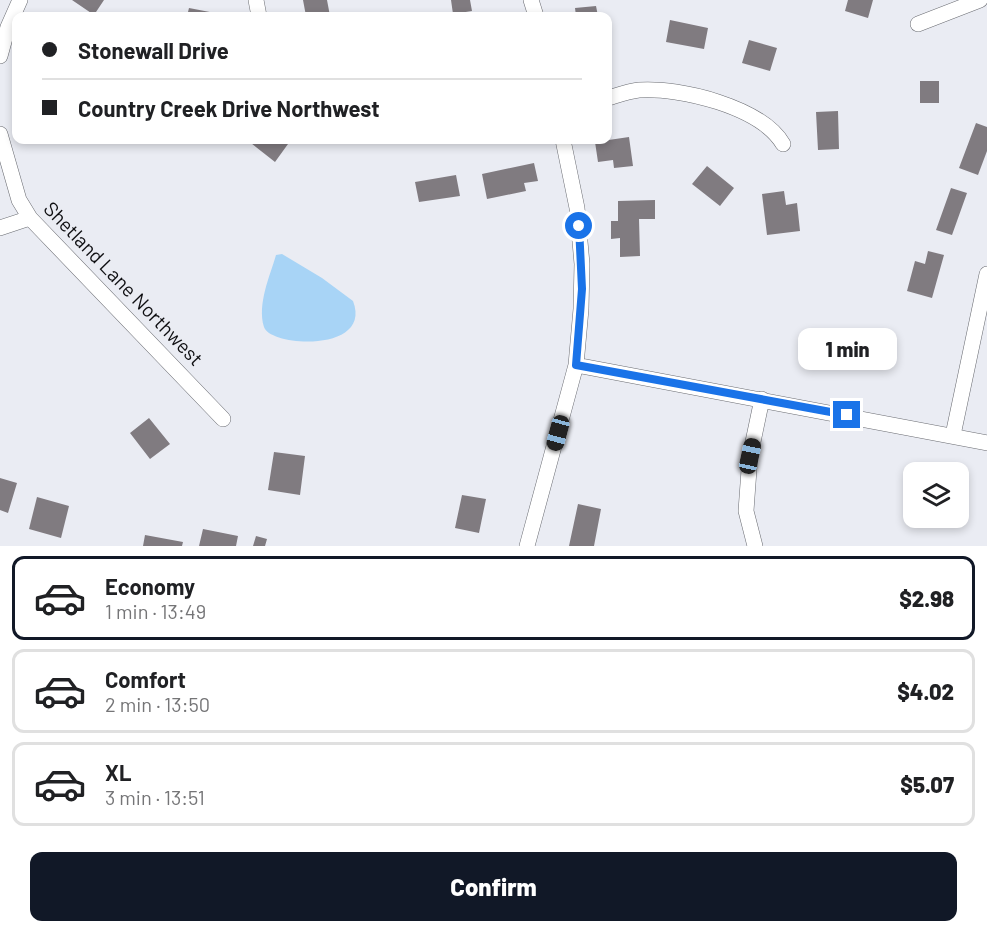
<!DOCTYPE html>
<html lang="en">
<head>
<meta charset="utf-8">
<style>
  body { margin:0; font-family:Barlow,sans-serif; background:#f2f2f2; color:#202124; height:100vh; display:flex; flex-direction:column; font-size:22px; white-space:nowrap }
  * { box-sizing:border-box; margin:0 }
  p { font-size:20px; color:#757577 }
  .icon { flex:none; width:33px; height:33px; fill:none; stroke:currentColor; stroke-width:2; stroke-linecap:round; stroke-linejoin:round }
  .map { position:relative; height:546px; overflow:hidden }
  .side { display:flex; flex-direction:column; background:#fff; flex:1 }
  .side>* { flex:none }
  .banner { position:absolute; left:12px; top:12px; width:600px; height:132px; border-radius:12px; box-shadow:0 3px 9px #0003; display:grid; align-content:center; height:132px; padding:0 30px; background:#fff }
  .fabs { position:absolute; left:903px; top:462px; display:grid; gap:12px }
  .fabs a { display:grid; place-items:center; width:66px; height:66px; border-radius:12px; background:#fff; box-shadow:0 3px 9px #0003; font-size:30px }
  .end { position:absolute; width:27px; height:27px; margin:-14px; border:8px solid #1a73e8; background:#fff; box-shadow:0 0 0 3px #fff }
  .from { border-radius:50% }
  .bubble { position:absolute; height:42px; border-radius:12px; background:#fff; box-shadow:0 3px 9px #0003; font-size:20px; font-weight:800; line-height:42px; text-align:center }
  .car { position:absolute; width:18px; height:36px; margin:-18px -9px; border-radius:8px; box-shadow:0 0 4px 2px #0007; background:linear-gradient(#222 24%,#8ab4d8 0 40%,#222 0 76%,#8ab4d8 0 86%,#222 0) }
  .banner b { display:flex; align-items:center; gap:21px; height:57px; font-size:22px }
  .banner b+b { border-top:2px solid #e0e0e0 }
  .banner i { width:15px; height:15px; background:#202124 }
  ul { padding:10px 0 0; list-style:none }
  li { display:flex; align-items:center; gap:18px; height:84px; margin:0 12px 9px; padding:0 18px; border:3px solid #e0e0e0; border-radius:12px }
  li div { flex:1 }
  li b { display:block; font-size:22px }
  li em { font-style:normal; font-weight:800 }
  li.current { border-color:#111827 }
  li>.icon { width:54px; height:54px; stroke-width:1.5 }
  .action { display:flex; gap:12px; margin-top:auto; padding:12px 30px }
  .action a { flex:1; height:69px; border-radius:12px; background:#111827; color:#fff; font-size:24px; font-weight:800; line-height:69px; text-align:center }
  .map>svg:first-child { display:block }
  .water { fill:#a8d4f6 }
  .building { fill:#807b80 }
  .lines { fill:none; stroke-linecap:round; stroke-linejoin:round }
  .minor-casing { stroke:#696b71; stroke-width:16 }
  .minor { stroke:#fff; stroke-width:15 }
  .route { stroke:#1a73e8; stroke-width:8 }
  .labels { text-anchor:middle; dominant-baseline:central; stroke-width:4.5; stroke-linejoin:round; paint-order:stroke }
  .street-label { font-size:20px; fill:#0f0f12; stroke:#eaecf3 }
</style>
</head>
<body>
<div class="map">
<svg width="987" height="546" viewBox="0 0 987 546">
  <rect width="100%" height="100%" fill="#eaecf3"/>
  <path class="water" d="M282,254L322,278L353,301C373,353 270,347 264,327C257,304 270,276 276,255Z"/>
  <path class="building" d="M72,0H104L94,15Z
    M303,0H327L330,16H306Z
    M451,0H470L472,11L453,14Z
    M848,0H873L868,18L845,11Z
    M596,6L598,16H576L575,8Z
    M189,8L215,13L214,16H187Z
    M670,20L708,28L704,49L666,42Z
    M749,40L777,48L770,71L742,63Z
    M920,81H939V103H920Z
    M838,111L839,149L818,150L816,112Z
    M976,123L987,127V151L978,175L959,168Z
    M629,137L633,166L614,168L613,160L598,162L595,142Z
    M247,140H283L288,144L275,162Z
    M534,163L538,181L524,183L526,191L487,199L482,174Z
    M707,166L734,188L720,206L692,184Z
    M456,175L460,196L419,202L415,182Z
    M951,188L967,193L952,235L936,230Z
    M784,191L786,205L797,203L800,231L767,235L762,194Z
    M655,200V219H639L640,256L620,257V238L611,239V221H618V201Z
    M928,251L944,255L932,298L907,291L915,261L925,264Z
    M149,418L170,444L150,459L130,433Z
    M274,452L305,456L300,495L268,490Z
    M0,478L17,483L8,513L0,510Z
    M462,495L486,499L479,533L455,528Z
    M37,497L69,506L61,538L29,529Z
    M578,504L601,509L594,546H569Z
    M203,529L238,536L236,546H199Z
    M145,535L183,542L182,546H143Z
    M256,536L267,539L265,546H253Z"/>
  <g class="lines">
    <g class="minor-casing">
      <path id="minor" d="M256,0L259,16
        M531,0L536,16
        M918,24L980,0
        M0,56L8,27L20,0
        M608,98C618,95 629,91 639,90C680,87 761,107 783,144
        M0,134L19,200L30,218L223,419
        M0,228L30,218
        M576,365L987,443
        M953,435L987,274
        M527,546L576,365L581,309L582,264L577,208L563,140
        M755,546L746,511L750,456L762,399"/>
    </g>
    <use href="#minor" class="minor"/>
  </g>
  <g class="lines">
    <path class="route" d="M579,226L582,289L576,365L847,415"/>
  </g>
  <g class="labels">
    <g class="street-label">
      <text transform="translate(124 283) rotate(46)">Shetland Lane Northwest</text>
    </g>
  </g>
</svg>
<div class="fabs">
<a><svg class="icon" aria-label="layers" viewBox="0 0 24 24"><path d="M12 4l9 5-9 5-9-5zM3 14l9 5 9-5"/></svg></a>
</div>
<i class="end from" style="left:579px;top:226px"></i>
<i class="end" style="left:847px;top:415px"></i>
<div class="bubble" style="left:798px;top:328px;width:99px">1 min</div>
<i class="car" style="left:558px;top:433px;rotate:195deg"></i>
<i class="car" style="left:750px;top:456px;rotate:12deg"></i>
<div class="banner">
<b><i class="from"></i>Stonewall Drive</b>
<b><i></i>Country Creek Drive Northwest</b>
</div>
</div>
<section class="side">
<ul>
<li class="current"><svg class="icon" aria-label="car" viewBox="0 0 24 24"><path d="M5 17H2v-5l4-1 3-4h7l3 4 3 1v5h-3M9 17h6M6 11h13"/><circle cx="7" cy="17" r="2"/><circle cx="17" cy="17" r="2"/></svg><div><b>Economy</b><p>1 min · 13:49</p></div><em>$2.98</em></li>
<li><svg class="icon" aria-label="car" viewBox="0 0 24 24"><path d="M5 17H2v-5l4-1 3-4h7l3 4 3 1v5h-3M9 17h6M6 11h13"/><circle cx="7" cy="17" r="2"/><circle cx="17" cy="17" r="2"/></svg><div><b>Comfort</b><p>2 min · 13:50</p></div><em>$4.02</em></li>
<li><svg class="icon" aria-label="car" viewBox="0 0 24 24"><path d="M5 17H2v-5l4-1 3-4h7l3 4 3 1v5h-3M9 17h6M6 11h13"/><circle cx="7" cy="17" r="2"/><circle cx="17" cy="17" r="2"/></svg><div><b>XL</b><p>3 min · 13:51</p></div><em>$5.07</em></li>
</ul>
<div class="action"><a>Confirm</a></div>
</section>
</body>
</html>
